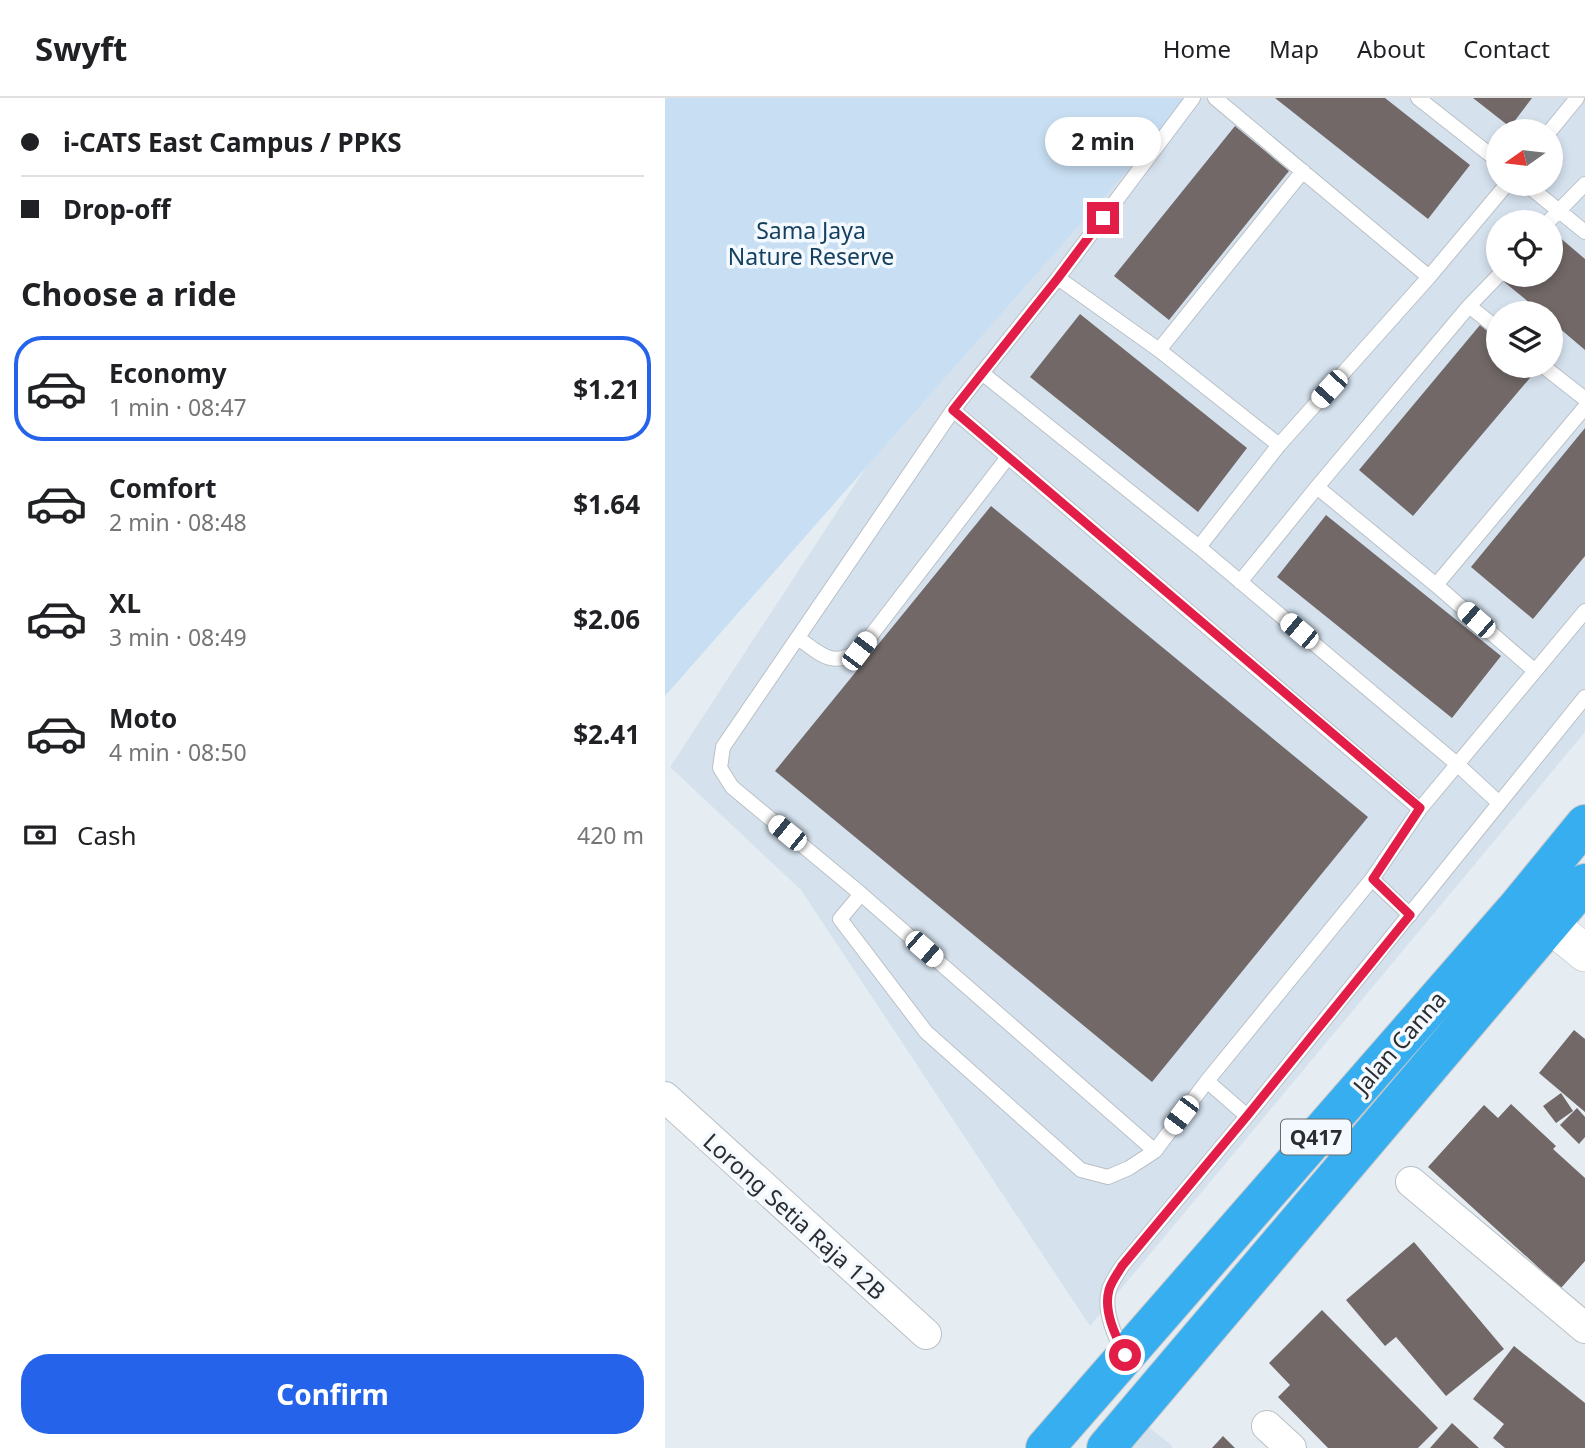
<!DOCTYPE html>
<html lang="en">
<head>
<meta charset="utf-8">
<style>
  body { margin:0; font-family:"Noto Sans",sans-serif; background:#f2f2f2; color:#202124; height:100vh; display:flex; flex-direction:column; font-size:26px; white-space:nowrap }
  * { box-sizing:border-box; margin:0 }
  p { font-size:23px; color:#757577 }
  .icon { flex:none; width:38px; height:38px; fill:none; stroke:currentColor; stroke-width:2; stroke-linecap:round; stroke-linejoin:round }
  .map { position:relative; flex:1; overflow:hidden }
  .side { display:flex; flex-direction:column; background:#fff; width:665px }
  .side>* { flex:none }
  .banner { display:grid; align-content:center; height:154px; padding:0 21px; background:#fff }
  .needle { width:46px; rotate:256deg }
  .buttons { position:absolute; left:821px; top:21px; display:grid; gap:14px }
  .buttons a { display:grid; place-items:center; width:77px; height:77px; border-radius:50%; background:#fff; box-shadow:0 4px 10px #0003; font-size:35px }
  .end { position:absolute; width:32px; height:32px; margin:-16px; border:9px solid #e11d48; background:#fff; box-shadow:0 0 0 4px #fff }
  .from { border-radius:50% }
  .bubble { position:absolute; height:49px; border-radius:24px; background:#fff; box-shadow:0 4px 10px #0003; font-size:23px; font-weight:700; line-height:49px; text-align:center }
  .car { position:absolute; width:21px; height:42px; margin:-21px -10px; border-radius:9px; box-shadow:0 0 5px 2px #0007; background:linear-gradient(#fff 24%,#345 0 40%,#fff 0 76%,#345 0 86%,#fff 0) }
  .banner b { display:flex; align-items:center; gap:24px; height:66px; font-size:26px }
  .banner b+b { border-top:2px solid #e0e0e0 }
  .banner i { width:18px; height:18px; background:#202124 }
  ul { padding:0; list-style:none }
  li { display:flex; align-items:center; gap:21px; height:105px; margin:0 14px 10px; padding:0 7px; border:4px solid transparent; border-radius:28px }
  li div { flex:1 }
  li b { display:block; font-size:26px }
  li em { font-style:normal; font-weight:700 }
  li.selected { border-color:#2563eb }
  li>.icon { width:63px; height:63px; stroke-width:1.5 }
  h2 { padding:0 21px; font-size:32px; line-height:84px }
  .pay { display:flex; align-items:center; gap:18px; height:77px; padding:0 21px; font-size:26px }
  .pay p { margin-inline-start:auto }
  .primary-button { display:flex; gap:14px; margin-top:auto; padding:14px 21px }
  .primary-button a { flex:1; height:80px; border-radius:28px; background:#2563eb; color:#fff; font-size:28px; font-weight:700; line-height:80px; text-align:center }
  header { display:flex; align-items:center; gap:42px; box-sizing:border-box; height:98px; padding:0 35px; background:#fff; border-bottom:2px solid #e0e0e0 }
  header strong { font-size:33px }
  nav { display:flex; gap:38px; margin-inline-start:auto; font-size:24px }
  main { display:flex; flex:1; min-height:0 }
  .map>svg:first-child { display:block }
  .built { fill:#d5e2ee; fill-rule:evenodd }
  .green { fill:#c8dff3 }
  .building { fill:#716867 }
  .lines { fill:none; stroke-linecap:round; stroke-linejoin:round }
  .service-casing { stroke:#b9c0c6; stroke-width:16 }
  .minor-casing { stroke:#b9c0c6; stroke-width:32 }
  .tertiary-casing { stroke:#b9c0c6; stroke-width:38 }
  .trunk-casing { stroke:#c8c8c9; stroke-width:40 }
  .service { stroke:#fff; stroke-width:14 }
  .minor { stroke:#fff; stroke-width:30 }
  .tertiary { stroke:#fff; stroke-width:37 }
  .trunk { stroke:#36aef0; stroke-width:38 }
  .route { stroke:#e11d48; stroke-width:9 }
  .labels { text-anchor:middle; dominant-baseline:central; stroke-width:7; stroke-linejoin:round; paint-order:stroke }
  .shield { fill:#f3f9fe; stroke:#676a6e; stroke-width:2 }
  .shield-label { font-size:21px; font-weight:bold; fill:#2b2d30 }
  .park-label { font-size:23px; fill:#143f5e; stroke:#f3f9fe }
  .street-label { font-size:23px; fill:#2b2d30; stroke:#f3f9fe }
</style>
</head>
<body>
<header>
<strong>Swyft</strong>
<nav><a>Home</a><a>Map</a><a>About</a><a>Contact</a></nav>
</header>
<main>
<section class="side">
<div class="banner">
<b><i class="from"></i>i-CATS East Campus / PPKS</b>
<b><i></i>Drop-off</b>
</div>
<h2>Choose a ride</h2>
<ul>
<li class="selected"><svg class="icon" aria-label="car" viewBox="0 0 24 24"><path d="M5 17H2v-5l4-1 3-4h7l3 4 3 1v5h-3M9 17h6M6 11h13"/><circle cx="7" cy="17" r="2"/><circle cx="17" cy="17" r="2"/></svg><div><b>Economy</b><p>1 min · 08:47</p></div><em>$1.21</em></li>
<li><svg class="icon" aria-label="car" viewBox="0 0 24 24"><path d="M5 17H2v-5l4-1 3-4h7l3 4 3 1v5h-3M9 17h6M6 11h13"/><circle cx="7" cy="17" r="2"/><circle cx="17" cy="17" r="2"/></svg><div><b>Comfort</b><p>2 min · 08:48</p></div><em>$1.64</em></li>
<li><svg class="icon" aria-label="car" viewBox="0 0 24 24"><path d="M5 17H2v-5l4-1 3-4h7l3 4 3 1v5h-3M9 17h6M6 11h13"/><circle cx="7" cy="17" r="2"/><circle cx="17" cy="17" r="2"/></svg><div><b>XL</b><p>3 min · 08:49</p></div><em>$2.06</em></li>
<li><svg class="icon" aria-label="car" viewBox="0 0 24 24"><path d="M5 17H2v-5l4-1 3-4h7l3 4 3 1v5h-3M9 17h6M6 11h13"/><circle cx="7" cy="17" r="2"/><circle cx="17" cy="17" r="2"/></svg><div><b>Moto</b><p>4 min · 08:50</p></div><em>$2.41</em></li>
</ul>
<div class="pay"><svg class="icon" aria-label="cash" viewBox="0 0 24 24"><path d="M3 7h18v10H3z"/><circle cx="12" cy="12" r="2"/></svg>Cash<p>420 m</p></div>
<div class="primary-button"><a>Confirm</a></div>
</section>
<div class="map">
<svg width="920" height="1350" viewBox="0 0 920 1350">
  <rect width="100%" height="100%" fill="#e5ecf2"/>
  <path class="built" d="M452,0H920V634L425,1228L136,792L5,669L272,261ZM833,33H886V86H833ZM833,124H886V177H833ZM833,215H886V268H833Z
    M481,1327L505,1346L508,1350H461Z"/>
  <path class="green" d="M0,0H526L0,598Z"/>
  <path class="building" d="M610,0H720L805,67L763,121Z
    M808,0H867L845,29Z
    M570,28L624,73L504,222L449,178Z
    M886,132L920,161V252L886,223V215H877L838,183L843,177H886Z
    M415,216L582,350L533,414L365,279Z
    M815,227L833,242V268H863L870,274L748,418L694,372Z
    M920,330V458L868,521L806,469Z
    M326,408L703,719L487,984L110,673Z
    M661,417L836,558L787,620L612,479Z
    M909,932L920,941V1014L874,975Z
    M896,995L908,1013L891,1025L878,1008Z
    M846,1006L891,1048L888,1051L920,1080V1163L896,1190L763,1069L819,1007L833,1020Z
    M912,1010L920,1019V1039L914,1046L895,1027Z
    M749,1144L839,1251L781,1298L731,1239L720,1248L681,1202Z
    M657,1212L773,1330L753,1350H663L613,1299L625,1287L604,1265Z
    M849,1248L920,1305V1350H840L828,1340L839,1326L808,1301Z
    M787,1325L814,1350H765Z
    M558,1338L570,1350H547Z"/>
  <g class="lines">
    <g class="service-casing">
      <path id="service" d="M528,0L393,180L317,275L534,449L792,666L834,705
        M550,0L764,179
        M753,0L833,63
        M885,33L912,0
        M861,86L920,134
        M883,124L920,86
        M393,180L494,252L614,347
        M804,208L833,231
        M494,252L638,73
        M878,268L920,301
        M317,275L288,312L58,649L55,670L67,689L196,796L490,1053
        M288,312L755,711
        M652,389L771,487L870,573
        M534,449L614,347L764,179L842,86
        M575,484L652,389L804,208L834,177
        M771,487L920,309
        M133,540C156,556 166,570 194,553L343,359
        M707,781L745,817
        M196,796L175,821L261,934L416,1072L443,1079L464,1070L490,1053L542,983L707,781L755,711L920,513
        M542,983L582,1018
        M459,1256C450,1239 438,1212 444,1192C446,1184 453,1175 457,1168L582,1018L920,599"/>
    </g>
    <g class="minor-casing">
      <path id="minor" d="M0,999L261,1236
        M746,1084L920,1230
        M602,1328L626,1350"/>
    </g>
    <g class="tertiary-casing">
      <path id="tertiary" d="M886,827L920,855"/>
    </g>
    <g class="trunk-casing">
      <path id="trunk" d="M380,1350L853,808L920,726
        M441,1350L920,785"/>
    </g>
    <use href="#service" class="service"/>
    <use href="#minor" class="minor"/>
    <use href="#tertiary" class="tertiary"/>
    <use href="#trunk" class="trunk"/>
  </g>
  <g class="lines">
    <path class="route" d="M438,120L393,180L288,312L755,710L708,781L745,817L582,1018L457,1168C453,1175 446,1184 444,1192C438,1213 451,1239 460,1257"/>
  </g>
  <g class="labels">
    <rect class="shield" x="616" y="1021.5" width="70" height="35" rx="5"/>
    <g class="shield-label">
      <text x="651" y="1039">Q417</text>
    </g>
    <g class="park-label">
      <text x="146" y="132">Sama Jaya<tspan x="146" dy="26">Nature Reserve</tspan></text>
    </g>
    <g class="street-label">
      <text transform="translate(734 944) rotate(-49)">Jalan Canna</text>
      <text transform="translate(130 1118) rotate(42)">Lorong Setia Raja 12B</text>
    </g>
  </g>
</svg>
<div class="buttons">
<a><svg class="needle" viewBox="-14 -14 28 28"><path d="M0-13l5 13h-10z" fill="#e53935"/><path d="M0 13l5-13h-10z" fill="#757577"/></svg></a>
<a><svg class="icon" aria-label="locate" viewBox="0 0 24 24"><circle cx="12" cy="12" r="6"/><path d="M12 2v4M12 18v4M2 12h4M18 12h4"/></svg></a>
<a><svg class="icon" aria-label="layers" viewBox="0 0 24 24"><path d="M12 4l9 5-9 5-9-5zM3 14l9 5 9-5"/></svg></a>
</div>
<i class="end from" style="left:460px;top:1257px"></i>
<i class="end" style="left:438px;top:120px"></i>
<div class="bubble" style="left:380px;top:19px;width:116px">2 min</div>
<i class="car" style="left:664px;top:291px;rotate:222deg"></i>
<i class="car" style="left:811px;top:522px;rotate:311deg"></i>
<i class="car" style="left:634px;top:533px;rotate:310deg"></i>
<i class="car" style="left:194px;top:553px;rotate:37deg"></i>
<i class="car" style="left:122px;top:735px;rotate:309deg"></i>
<i class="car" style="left:259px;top:851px;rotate:131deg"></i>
<i class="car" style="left:516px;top:1017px;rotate:217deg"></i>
</div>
</main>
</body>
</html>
